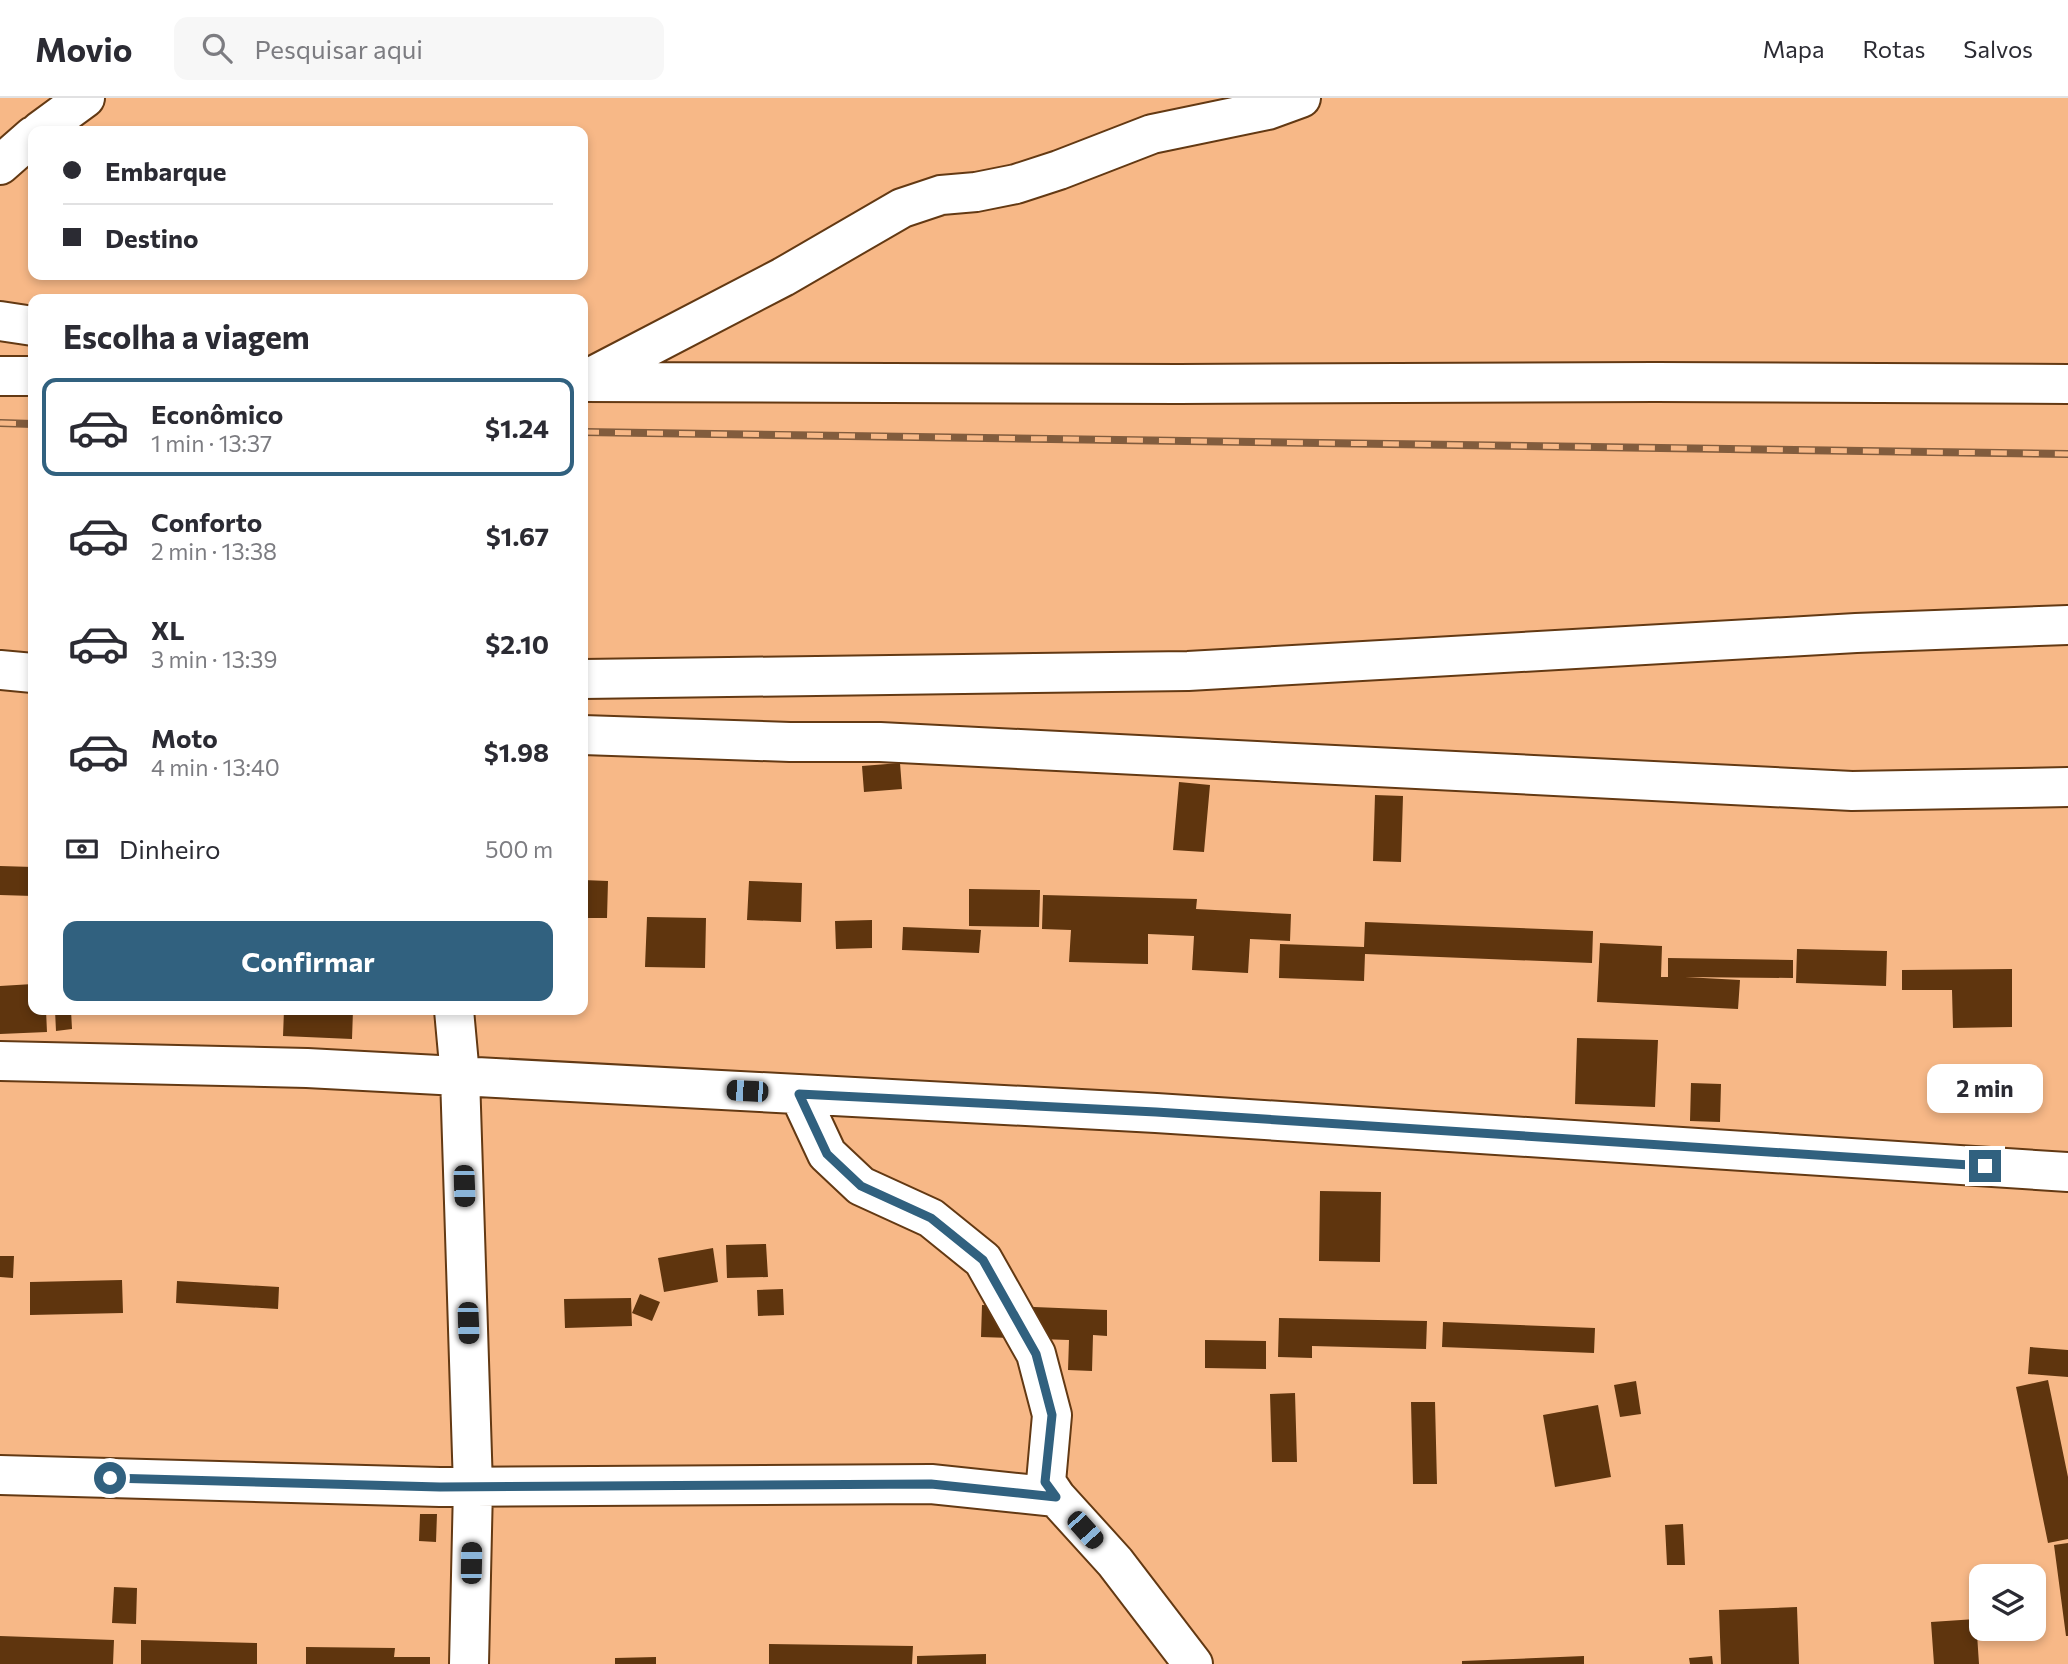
<!DOCTYPE html>
<html lang="pt">
<head>
<meta charset="utf-8">
<style>
  body { margin:0; font-family:Commissioner,sans-serif; background:#f7f7f7; color:#2b2b33; height:100vh; display:flex; flex-direction:column; font-size:26px; white-space:nowrap }
  * { box-sizing:border-box; margin:0 }
  p { font-size:23px; color:#7c7c81 }
  .icon { flex:none; width:38px; height:38px; fill:none; stroke:currentColor; stroke-width:2; stroke-linecap:round; stroke-linejoin:round }
  .map { position:relative; flex:1; overflow:hidden }
  .panel { position:absolute; left:28px; top:196px; width:560px; height:721px; display:flex; flex-direction:column; background:#fff; border-radius:14px; box-shadow:0 4px 10px #0003 }
  .panel>* { flex:none }
  .top-card { position:absolute; left:28px; top:28px; width:560px; height:154px; border-radius:14px; box-shadow:0 4px 10px #0003; display:grid; align-content:center; height:154px; padding:0 35px; background:#fff }
  .controls { position:absolute; left:1969px; top:1466px; display:grid; gap:14px }
  .controls a { display:grid; place-items:center; width:77px; height:77px; border-radius:14px; background:#fff; box-shadow:0 4px 10px #0003; font-size:35px }
  .end { position:absolute; width:32px; height:32px; margin:-16px; border:9px solid #31617f; background:#fff; box-shadow:0 0 0 4px #fff }
  .from { border-radius:50% }
  .bubble { position:absolute; height:49px; border-radius:14px; background:#fff; box-shadow:0 4px 10px #0003; font-size:23px; font-weight:700; line-height:49px; text-align:center }
  .car { position:absolute; width:21px; height:42px; margin:-21px -10px; border-radius:9px; box-shadow:0 0 5px 2px #0007; background:linear-gradient(#222 24%,#8ab4d8 0 40%,#222 0 76%,#8ab4d8 0 86%,#222 0) }
  .top-card b { display:flex; align-items:center; gap:24px; height:66px; font-size:26px }
  .top-card b+b { border-top:2px solid #e1e1e2 }
  .top-card i { width:18px; height:18px; background:#2b2b33 }
  ul { padding:0; list-style:none }
  li { display:flex; align-items:center; gap:21px; height:98px; margin:0 14px 10px; padding:0 21px; border:4px solid transparent; border-radius:14px }
  li div { flex:1 }
  li b { display:block; font-size:26px }
  li em { font-style:normal; font-weight:700 }
  li.current { border-color:#31617f }
  li>.icon { width:63px; height:63px; stroke-width:1.5 }
  h2 { padding:0 35px; font-size:32px; line-height:84px }
  .pay { display:flex; align-items:center; gap:18px; height:77px; padding:0 35px; font-size:26px }
  .pay p { margin-inline-start:auto }
  .cta { display:flex; gap:14px; margin-top:auto; padding:14px 35px }
  .cta a { flex:1; height:80px; border-radius:14px; background:#31617f; color:#fff; font-size:28px; font-weight:700; line-height:80px; text-align:center }
  header { display:flex; align-items:center; gap:42px; box-sizing:border-box; height:98px; padding:0 35px; background:#fff; border-bottom:2px solid #e1e1e2 }
  header strong { font-size:33px }
  nav { display:flex; gap:38px; margin-inline-start:auto; font-size:24px }
  .search { width:490px; height:63px; background:#f7f7f7; display:flex; align-items:center; gap:18px; box-sizing:border-box; padding:0 24px; border-radius:14px; color:#7c7c81; font-size:26px }
  .map>svg:first-child { display:block }
  .building { fill:#5f350e }
  .lines { fill:none; stroke-linecap:round; stroke-linejoin:round }
  .minor-casing { stroke:#633913; stroke-width:42 }
  .minor { stroke:#fff; stroke-width:38 }
  .rail-casing { stroke:#825c3d; stroke-width:8 }
  .rail { stroke:#f7b887; stroke-width:5; stroke-dasharray:16; stroke-linecap:butt }
  .route { stroke:#31617f; stroke-width:9 }
</style>
</head>
<body>
<header>
<strong>Movio</strong>
<div class="search"><svg class="icon" aria-label="search" viewBox="0 0 24 24"><circle cx="10" cy="10" r="6"/><path d="M15 15l6 6"/></svg>Pesquisar aqui</div>
<nav><a>Mapa</a><a>Rotas</a><a>Salvos</a></nav>
</header>
<div class="map">
<svg width="2068" height="1566" viewBox="0 0 2068 1566">
  <rect width="100%" height="100%" fill="#f7b887"/>
  <path class="building" d="M900,665L902,691L864,694L862,668Z
    M1179,684L1210,687L1204,754L1173,752Z
    M1375,697L1403,698L1401,764L1373,763Z
    M0,768L33,769V798L0,797Z
    M583,782L608,783L607,820H583Z
    M749,783L802,785L801,824L747,822Z
    M969,791L1040,792L1039,829L969,828Z
    M1043,797L1197,801L1196,811L1291,816L1290,843L1250,841L1248,875L1192,872L1194,838L1148,836V866L1069,864L1071,832L1042,831Z
    M647,819L706,820L705,870L645,869Z
    M872,822V850L836,851L835,823Z
    M1365,824L1593,833L1592,865L1365,856L1364,883L1279,880L1280,846L1364,849Z
    M903,829L981,832L979,855L902,852Z
    M1600,845L1662,848L1661,879H1668V860L1793,862V880L1685,879L1740,882L1738,911L1597,904Z
    M1797,851L1887,853L1886,888L1796,885Z
    M2012,871V929L1953,930L1952,892H1902V872Z
    M33,886V912H46L47,934L0,936V888Z
    M55,912H71L72,931L56,933Z
    M284,912H353L352,941L283,938Z
    M1577,940L1658,942L1655,1009L1575,1006Z
    M1691,985L1721,986L1720,1024L1690,1023Z
    M1320,1093L1381,1094L1380,1164L1319,1163Z
    M766,1146L768,1179L727,1180L726,1147Z
    M713,1150L718,1184L664,1194L658,1160Z
    M0,1158H14L13,1180L0,1179Z
    M122,1182L123,1215L30,1217V1184Z
    M177,1183L279,1189L278,1211L176,1205Z
    M783,1191L784,1217L758,1218L757,1192Z
    M640,1196L660,1204L652,1223L632,1215Z
    M631,1200L632,1228L565,1230L564,1201Z
    M982,1207L1107,1212V1238L1093,1237L1092,1273L1068,1272L1069,1242L981,1239Z
    M1279,1220L1427,1223L1426,1251L1312,1248V1260L1278,1259Z
    M1443,1224L1595,1230L1594,1255L1442,1249Z
    M1205,1242L1266,1243V1271L1205,1270Z
    M2030,1249L2068,1252V1279L2028,1276Z
    M2048,1282L2068,1379V1441L2048,1445L2016,1289Z
    M1636,1283L1641,1316L1620,1319L1614,1287Z
    M1295,1295L1297,1364H1272L1270,1296Z
    M1411,1304H1435L1437,1386H1413Z
    M1598,1307L1611,1379L1555,1389L1543,1317Z
    M420,1416H437L436,1444L419,1443Z
    M1683,1426L1685,1467H1667L1665,1427Z
    M2068,1445V1538H2066L2054,1447Z
    M114,1489L137,1490L136,1526L112,1525Z
    M1797,1509L1799,1566H1721L1719,1512Z
    M1976,1521L1979,1566H1934L1931,1524Z
    M0,1538L114,1542L113,1566H0Z
    M141,1542L257,1545V1566H141Z
    M769,1546L913,1548L912,1566H769Z
    M306,1549L395,1550L394,1559H430V1566H306Z
    M986,1556V1566H917V1558Z
    M1584,1558V1566H1462V1563Z
    M1712,1558L1713,1566H1690L1689,1560Z
    M656,1559V1566H615V1560Z"/>
  <g class="lines">
    <g class="minor-casing">
      <path id="minor" d="M40,33L85,0
        M0,67L33,38
        M0,223L33,228
        M0,278H33
        M589,280L783,179L902,110L941,97L976,94L1016,86L1059,72L1152,36L1268,12L1301,0
        M583,284L1179,286L1655,284L2068,286
        M0,572L33,575
        M583,581L1188,573L1856,535L2068,527
        M583,637L790,644H880L1852,693L2068,689
        M454,912L460,978L473,1389L469,1566
        M0,963L307,970L1156,1015L2068,1074
        M799,996L827,1056L861,1088L931,1120L983,1162L1036,1256L1052,1317L1046,1384L1056,1399L1115,1464L1193,1566
        M0,1377L440,1389L931,1386L1056,1399"/>
    </g>
    <use href="#minor" class="minor"/>
    <g class="rail-casing">
      <path id="rail" d="M0,325L33,326
        M583,334L2068,356"/>
    </g>
    <use href="#rail" class="rail"/>
  </g>
  <g class="lines">
    <path class="route" d="M110,1380L440,1389L931,1386L1056,1399L1045,1384L1052,1317L1036,1256L983,1162L931,1120L861,1088L827,1056L799,996L1156,1014L1985,1068"/>
  </g>
</svg>
<div class="controls">
<a><svg class="icon" aria-label="layers" viewBox="0 0 24 24"><path d="M12 4l9 5-9 5-9-5zM3 14l9 5 9-5"/></svg></a>
</div>
<i class="end from" style="left:110px;top:1380px"></i>
<i class="end" style="left:1985px;top:1068px"></i>
<div class="bubble" style="left:1927px;top:966px;width:116px">2 min</div>
<i class="car" style="left:747px;top:993px;rotate:273deg"></i>
<i class="car" style="left:464px;top:1088px;rotate:178deg"></i>
<i class="car" style="left:468px;top:1225px;rotate:178deg"></i>
<i class="car" style="left:1085px;top:1432px;rotate:138deg"></i>
<i class="car" style="left:471px;top:1465px;rotate:1deg"></i>
<div class="top-card">
<b><i class="from"></i>Embarque</b>
<b><i></i>Destino</b>
</div>
<section class="panel">
<h2>Escolha a viagem</h2>
<ul>
<li class="current"><svg class="icon" aria-label="car" viewBox="0 0 24 24"><path d="M5 17H2v-5l4-1 3-4h7l3 4 3 1v5h-3M9 17h6M6 11h13"/><circle cx="7" cy="17" r="2"/><circle cx="17" cy="17" r="2"/></svg><div><b>Econômico</b><p>1 min · 13:37</p></div><em>$1.24</em></li>
<li><svg class="icon" aria-label="car" viewBox="0 0 24 24"><path d="M5 17H2v-5l4-1 3-4h7l3 4 3 1v5h-3M9 17h6M6 11h13"/><circle cx="7" cy="17" r="2"/><circle cx="17" cy="17" r="2"/></svg><div><b>Conforto</b><p>2 min · 13:38</p></div><em>$1.67</em></li>
<li><svg class="icon" aria-label="car" viewBox="0 0 24 24"><path d="M5 17H2v-5l4-1 3-4h7l3 4 3 1v5h-3M9 17h6M6 11h13"/><circle cx="7" cy="17" r="2"/><circle cx="17" cy="17" r="2"/></svg><div><b>XL</b><p>3 min · 13:39</p></div><em>$2.10</em></li>
<li><svg class="icon" aria-label="car" viewBox="0 0 24 24"><path d="M5 17H2v-5l4-1 3-4h7l3 4 3 1v5h-3M9 17h6M6 11h13"/><circle cx="7" cy="17" r="2"/><circle cx="17" cy="17" r="2"/></svg><div><b>Moto</b><p>4 min · 13:40</p></div><em>$1.98</em></li>
</ul>
<div class="pay"><svg class="icon" aria-label="cash" viewBox="0 0 24 24"><path d="M3 7h18v10H3z"/><circle cx="12" cy="12" r="2"/></svg>Dinheiro<p>500 m</p></div>
<div class="cta"><a>Confirmar</a></div>
</section>
</div>
</body>
</html>
